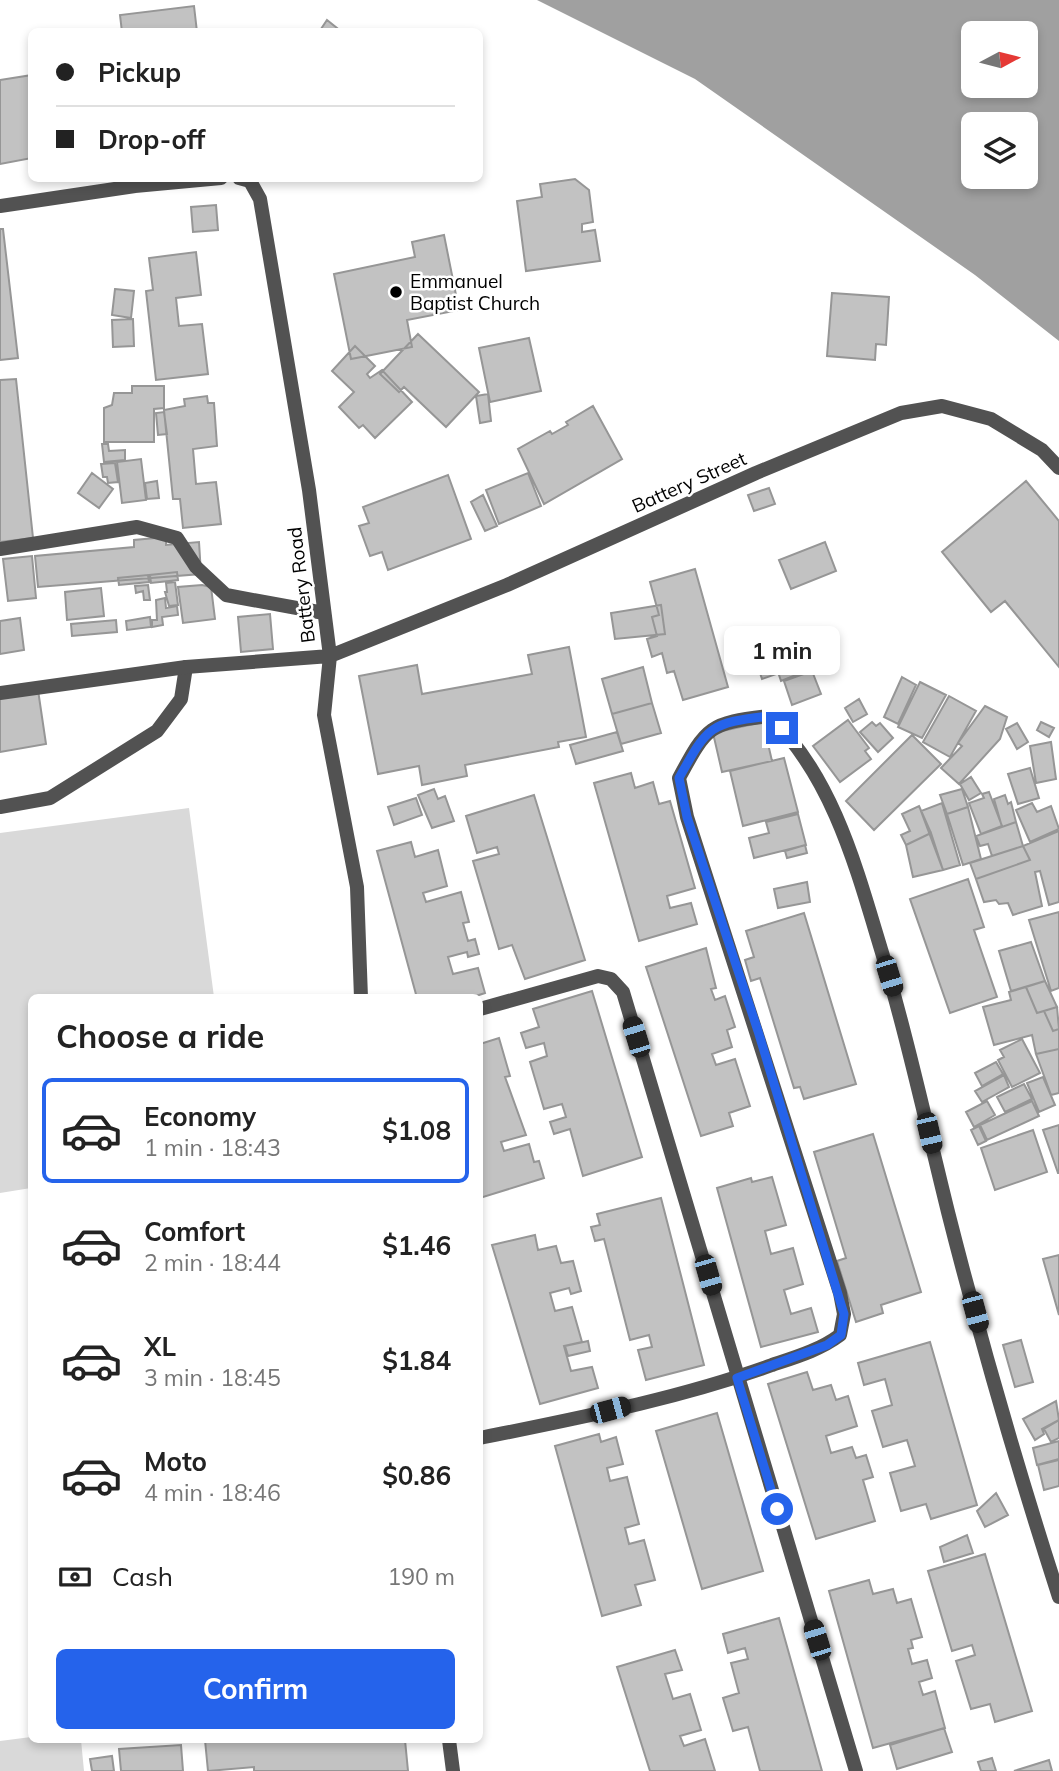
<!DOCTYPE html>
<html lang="en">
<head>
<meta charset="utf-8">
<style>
  body { margin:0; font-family:Mulish,sans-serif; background:#f6f6f6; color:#222; height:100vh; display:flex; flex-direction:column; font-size:26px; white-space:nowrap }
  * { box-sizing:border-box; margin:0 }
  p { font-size:23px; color:#767676 }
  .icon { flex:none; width:38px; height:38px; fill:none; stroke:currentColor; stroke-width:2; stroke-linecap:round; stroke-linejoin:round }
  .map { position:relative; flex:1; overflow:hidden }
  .details { position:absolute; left:28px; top:994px; width:455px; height:749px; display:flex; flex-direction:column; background:#fff; border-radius:10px; box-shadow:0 4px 10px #0003 }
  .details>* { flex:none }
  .hud { position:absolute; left:28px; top:28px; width:455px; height:154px; border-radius:10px; box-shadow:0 4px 10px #0003; display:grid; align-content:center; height:154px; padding:0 28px; background:#fff }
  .needle { width:46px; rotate:83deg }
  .buttons { position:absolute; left:961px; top:21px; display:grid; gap:14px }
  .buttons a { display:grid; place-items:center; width:77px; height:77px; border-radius:10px; background:#fff; box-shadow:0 4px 10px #0003; font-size:35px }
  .end { position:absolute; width:32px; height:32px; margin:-16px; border:9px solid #2563eb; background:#fff; box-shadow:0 0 0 4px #fff }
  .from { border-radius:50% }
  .bubble { position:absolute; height:49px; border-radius:10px; background:#fff; box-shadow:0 4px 10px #0003; font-size:23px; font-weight:700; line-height:49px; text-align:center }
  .car { position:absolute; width:21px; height:42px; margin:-21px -10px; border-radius:9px; box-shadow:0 0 5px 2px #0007; background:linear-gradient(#222 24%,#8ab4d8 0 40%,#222 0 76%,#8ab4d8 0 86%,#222 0) }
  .hud b { display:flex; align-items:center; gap:24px; height:66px; font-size:26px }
  .hud b+b { border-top:2px solid #e0e0e0 }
  .hud i { width:18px; height:18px; background:#222 }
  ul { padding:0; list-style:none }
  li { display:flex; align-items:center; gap:21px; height:105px; margin:0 14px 10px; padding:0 14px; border:4px solid transparent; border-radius:10px }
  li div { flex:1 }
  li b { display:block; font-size:26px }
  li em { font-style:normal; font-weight:700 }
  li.current { border-color:#2563eb }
  li>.icon { width:63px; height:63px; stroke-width:1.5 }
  h2 { padding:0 28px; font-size:32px; line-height:84px }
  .pay { display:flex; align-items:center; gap:18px; height:77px; padding:0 28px; font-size:26px }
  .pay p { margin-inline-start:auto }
  .primary-button { display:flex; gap:14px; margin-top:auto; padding:14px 28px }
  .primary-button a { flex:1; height:80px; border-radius:10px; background:#2563eb; color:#fff; font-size:28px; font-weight:700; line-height:80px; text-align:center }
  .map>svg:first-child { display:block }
  .green { fill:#d9d9d9 }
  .water { fill:#a0a0a0; fill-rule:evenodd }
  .building { fill:#c2c2c2; stroke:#969696; stroke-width:2 }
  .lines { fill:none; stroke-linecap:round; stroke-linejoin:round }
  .service { stroke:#525252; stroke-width:14 }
  .minor { stroke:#525252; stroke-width:14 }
  .route { stroke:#2563eb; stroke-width:9 }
  .poi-dot { fill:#000; stroke:#fff; stroke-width:2.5 }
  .labels { text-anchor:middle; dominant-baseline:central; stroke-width:5; stroke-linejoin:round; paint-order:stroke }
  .poi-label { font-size:19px; fill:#000; stroke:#fff; text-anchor:start }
  .street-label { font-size:19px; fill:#000; stroke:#fff }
</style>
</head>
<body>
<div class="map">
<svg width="1059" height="1771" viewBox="0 0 1059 1771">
  <rect width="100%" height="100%" fill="#fff"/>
  <path class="green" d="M189,808L214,997L32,998L31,1188L0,1193V833Z
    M31,1737L32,1740H81L84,1771H0V1741Z"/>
  <path class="water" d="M537,0H1059V341L975,275L695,79ZM973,33H1026V86H973ZM973,124H1026V177H973Z"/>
  <path class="building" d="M194,6L197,32H122L120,15Z
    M327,20L342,32H319Z
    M32,75V158L0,164V80Z
    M575,179L589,190L593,222L582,224V232L595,230L600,261L526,271L517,201L542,197L540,184Z
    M216,205L218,230L193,232L191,207Z
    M0,229H3L18,358L0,360Z
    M444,235L459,310L407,320L412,347L351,359L334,274L415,257L412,242Z
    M196,252L201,295L176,298L179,326L202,324L208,374L156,380L146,291L153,290L149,258Z
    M115,289L134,291L131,318L112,315Z
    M832,293L889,297L886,345L876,344L875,360L827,356Z
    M133,319L134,346L113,347L112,320Z
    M418,334L479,392L446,427L404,387L399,392L380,374Z
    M529,338L541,391L490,402L479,348Z
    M355,346L375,366L367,374L370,378L382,370L412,402L375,438L363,425L359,428L339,407L354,392L332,371Z
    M16,379L33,538L0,542V380Z
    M132,386H164V408L154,409V442H104V408L112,405L114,393H132Z
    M488,394L491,421L480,423L476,396Z
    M207,396L208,403H214L217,446L193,449L196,484L216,482L221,524L183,528L180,499H173L164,410L185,406L184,399Z
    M593,406L622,459L544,504L518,449L550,431L552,434L568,425L566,422Z
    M164,412L167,434L158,435L156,413Z
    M102,444H108L109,451L125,450V460L104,462Z
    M141,459L146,500L122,503L117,462Z
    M115,463L118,482L108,483L107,477H103L101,464Z
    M92,473L113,489L99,508L78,493Z
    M528,473L541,506L499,524L486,490Z
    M448,475L471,539L388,570L382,552L370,556L359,526L369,523L363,507Z
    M157,481L159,498L147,499L145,483Z
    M1026,481L1059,521V667L1005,601L991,612L942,552Z
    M769,488L775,504L754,511L748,495Z
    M483,495L497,526L485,531L471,502Z
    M166,537V545L199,542L201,574L38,587L35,556L134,547V540Z
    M825,542L836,571L791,589L779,560Z
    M32,556L36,598L8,601L3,559Z
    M695,569L728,687L683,700L674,671L667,673L662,653L652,657L647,639L657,636L652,617L659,615L650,582Z
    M177,572L178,580L151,583L150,575Z
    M148,575L149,582L119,585L118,578Z
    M175,582L178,605L169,606L165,592H167L166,583Z
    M148,585L150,600H144L143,591L136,593L135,586Z
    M202,585L211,587L215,619L183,623L178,587Z
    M101,588L104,616L67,620L65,592Z
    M165,598L166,608L177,606L178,615L162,617L163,625L152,627V620H157L156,600Z
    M661,605L665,634L615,639L611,613Z
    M270,614L273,649L241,652L238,617Z
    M150,617L151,627L127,630L126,621Z
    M20,618L24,650L0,654V621Z
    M116,620L117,632L72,636L71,624Z
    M803,639L811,662L762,679L754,655Z
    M569,647L586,737L558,742L559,747L465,765L467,776L422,785L419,766L378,774L359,676L417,665L422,694L532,674L528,655Z
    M807,658L811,669L781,681L777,669Z
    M643,667L652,703L612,714L602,679Z
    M812,671L821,694L792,705L784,681Z
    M902,677L916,685L898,724L884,717Z
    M920,682L946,695L922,738L898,727Z
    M38,690L46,744L0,752V696Z
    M949,696L976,711L950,757L923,742Z
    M859,699L867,714L853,722L845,708Z
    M652,703L661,733L621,744L612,714Z
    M985,706L1007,717L1000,739L959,784L941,768L962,746L958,743Z
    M848,720L869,748L865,751L871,759L840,782L813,746Z
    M763,722L772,761L722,772L713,733Z
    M872,722L876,726L880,723L893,738L878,752L860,732Z
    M1041,722L1054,728L1049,737L1037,730Z
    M1017,723L1028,742L1017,749L1006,729Z
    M617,732L623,751L576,764L570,745Z
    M912,735L941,764L874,830L846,801Z
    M1051,742L1056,779L1036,783L1030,746Z
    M784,758L798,812L743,826L730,771Z
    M1030,768L1039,798L1018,804L1008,774Z
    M631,773L635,788L653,782L659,804L670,801L695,888L667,896L670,908L691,903L697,924L639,941L594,783Z
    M971,777L981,793L969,800L960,784Z
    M434,789L438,799L445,796L454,821L432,828L418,795Z
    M962,789L968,807L947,814L940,795Z
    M989,792L1002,826L981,834L969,803L984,798L982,794Z
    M534,795L585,960L525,979L512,945L499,949L473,861L499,854L497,847L477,853L466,816Z
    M1005,795L1008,804L1011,802L1016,822L1002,827L994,799Z
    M416,798L422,815L394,825L388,807Z
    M942,803L960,865L943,870L921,811Z
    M1032,803L1037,812L1051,806L1059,829L1030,842L1016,810Z
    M919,806L931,833L906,845L901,835L910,831L902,814Z
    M968,807L981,859L963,865L947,814Z
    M798,814L806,845L754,858L749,838L769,833L766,822Z
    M1016,822L1023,846L992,856L988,844L980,846L976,836Z
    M1059,831V902L1049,905L1040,871L1035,872L1042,906L1013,915L1008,903L999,904L996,900L984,902L976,879L1030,860L1023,846Z
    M931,833L943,870L913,877L906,845Z
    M411,842L415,857L438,850L447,886L423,893L426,902L461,892L469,922L463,923L468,941L475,939L479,954L468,957L467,952L448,957L453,974L478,968L485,993L470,998H417L377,851Z
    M805,845L807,853L787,858L785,851Z
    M1023,846L1030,860L976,879L970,863Z
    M968,879L984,927L974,930L997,997L950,1013L910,899Z
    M807,882L810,902L778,908L774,889Z
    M1059,912V988L1051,991L1029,920Z
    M804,913L856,1084L804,1099L800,1087L794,1088L760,978L751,981L745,960L754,957L746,931Z
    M1031,942L1045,981L1011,991L999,951Z
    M706,948L716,988L711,989L715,1000L725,996L735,1027L727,1030L732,1047L712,1054L716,1065L735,1059L750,1106L729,1113L733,1126L701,1136L646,967Z
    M1045,981L1057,1007L1037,1013L1026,987Z
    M1026,987L1037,1013L1044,1011L1053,1031L1059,1029V1049L1036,1054L1032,1035L994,1045L983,1007L1011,1000L1009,992Z
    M592,991L642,1157L583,1176L570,1129L554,1134L550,1122L566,1117L562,1104L544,1109L530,1062L547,1056L544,1043L526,1048L521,1033L539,1027L533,1009Z
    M1057,1007L1059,1029L1053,1031L1044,1011Z
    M499,1038L510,1076L505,1077L526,1135L501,1142L504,1151L529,1144L534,1162L539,1161L544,1178L480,1198V1044Z
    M1022,1039L1040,1073L1012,1087L998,1060L1004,1057L1000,1050Z
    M1059,1049V1093L1051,1095L1036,1054Z
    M996,1062L1003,1074L982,1086L975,1073Z
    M1004,1075L1009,1087L982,1102L975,1091Z
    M1043,1077L1055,1105L1039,1112L1027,1083Z
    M1024,1084L1032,1099L1005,1112L997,1097Z
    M987,1101L995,1115L974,1127L966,1112Z
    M1032,1101L1039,1116L987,1140L980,1125Z
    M1059,1125V1173H1058L1043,1130Z
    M979,1126L986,1141L978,1145L971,1130Z
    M1033,1130L1047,1172L995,1190L981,1148Z
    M873,1134L921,1292L881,1305L883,1313L856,1322L837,1261L846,1258L814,1152Z
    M772,1177L786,1225L765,1231L771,1254L793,1248L803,1284L784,1290L791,1314L811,1308L818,1332L761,1347L717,1188L751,1178L752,1182Z
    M661,1198L704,1365L646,1380L638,1350L652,1347L649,1335L630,1340L604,1239L595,1241L591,1227L600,1225L597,1214Z
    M535,1235L538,1250L556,1246L561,1263L573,1261L581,1291L571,1294L569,1288L550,1293L555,1311L572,1307L582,1342L564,1346L571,1371L592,1367L598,1388L540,1404L492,1245Z
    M1059,1255V1315L1043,1259Z
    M1021,1340L1033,1382L1015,1387L1003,1345Z
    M588,1341L590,1351L568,1356L565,1346Z
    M930,1342L977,1505L931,1519L926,1504L901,1511L890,1473L915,1466L907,1440L883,1447L872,1411L892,1405L885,1379L864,1385L858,1363Z
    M807,1372L813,1390L831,1385L836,1400L848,1396L857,1426L826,1436L831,1453L852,1447L856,1458L866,1455L873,1477L863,1480L875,1521L816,1539L768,1384Z
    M1056,1401L1059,1420L1042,1429L1044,1434L1035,1440L1023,1419Z
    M717,1413L763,1571L702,1589L656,1431Z
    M1059,1420V1438L1051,1442L1044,1429Z
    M599,1434L601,1442L616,1437L623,1464L607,1468L610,1481L627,1477L639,1524L625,1528L629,1544L644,1540L655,1580L635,1585L641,1605L602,1616L555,1446Z
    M1059,1441V1459L1037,1465L1033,1448Z
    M1059,1460V1486L1044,1490L1038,1465Z
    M996,1493L1008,1515L985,1527L977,1511Z
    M967,1535L973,1553L944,1562L940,1547Z
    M985,1554L1032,1711L995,1722L990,1704L971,1709L956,1661L975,1655L972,1645L952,1651L928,1571Z
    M869,1580L873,1594L893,1589L897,1603L911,1599L922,1637L911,1640L913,1648L908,1649L912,1664L927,1660L932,1678L919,1682L923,1695L935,1691L945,1728L873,1748L829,1591Z
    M779,1618L822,1771H760L748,1727L733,1731L723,1698L739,1693L731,1663L748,1659L745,1648L728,1653L723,1634Z
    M675,1650L682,1670L665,1674L673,1699L690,1694L701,1730L680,1736L684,1746L705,1739L715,1771H650L617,1667Z
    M944,1728L952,1752L897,1769L890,1745Z
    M205,1740H405L408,1771H254V1767L208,1771Z
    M181,1745L183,1771H121L119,1749Z
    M112,1756L114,1771H92L90,1759Z
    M992,1758L996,1771H981L978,1762Z
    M1049,1760L1052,1771H1014Z"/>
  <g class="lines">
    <path class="service" d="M0,807L50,798L157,731L181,699L186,667"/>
    <path class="minor" d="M239,178L250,181L260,199L309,490L330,656L324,715L357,887L361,998
      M0,206L135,186L221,178
      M0,549L137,527L177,538L196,567L226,595L324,613
      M0,693L186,667L330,656L507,585L756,473L901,413L942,406L991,419L1042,450L1059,468
      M480,1009L598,976L611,979L623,992L856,1771
      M480,1438C578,1418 678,1399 772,1365C796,1357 820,1350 840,1335L844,1314L840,1293L687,817L679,778C707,726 709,723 769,716C829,772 854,859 877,936C905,1027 925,1119 948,1212C981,1342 1018,1470 1059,1597
      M449,1740L453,1771"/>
  </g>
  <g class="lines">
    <path class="route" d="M777,1509L737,1378L827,1345L841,1335L844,1314L758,1031L687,817L679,778C708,726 709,723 769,716L782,728"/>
  </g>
  <circle class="poi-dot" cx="396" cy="292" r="7"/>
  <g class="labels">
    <g class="poi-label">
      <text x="410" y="281">Emmanuel<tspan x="410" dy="22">Baptist Church</tspan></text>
    </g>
    <g class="street-label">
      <text transform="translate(689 482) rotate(-24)">Battery Street</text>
      <text transform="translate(301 585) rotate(-97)">Battery Road</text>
    </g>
  </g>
</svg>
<div class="buttons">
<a><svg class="needle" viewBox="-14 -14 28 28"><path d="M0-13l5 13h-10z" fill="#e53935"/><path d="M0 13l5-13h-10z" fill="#767676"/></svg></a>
<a><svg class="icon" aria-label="layers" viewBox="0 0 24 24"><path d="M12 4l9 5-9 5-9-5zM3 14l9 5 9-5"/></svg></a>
</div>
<i class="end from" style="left:777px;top:1509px"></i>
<i class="end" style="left:782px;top:728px"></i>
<div class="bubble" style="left:724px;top:626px;width:116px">1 min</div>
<i class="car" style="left:889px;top:976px;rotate:163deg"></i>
<i class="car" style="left:636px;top:1037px;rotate:343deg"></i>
<i class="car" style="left:929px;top:1133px;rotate:167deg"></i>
<i class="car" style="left:708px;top:1275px;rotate:164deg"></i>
<i class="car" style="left:975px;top:1312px;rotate:165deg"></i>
<i class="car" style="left:610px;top:1410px;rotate:75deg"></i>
<i class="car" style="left:817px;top:1640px;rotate:343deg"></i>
<div class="hud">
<b><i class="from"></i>Pickup</b>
<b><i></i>Drop-off</b>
</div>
<section class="details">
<h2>Choose a ride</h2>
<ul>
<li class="current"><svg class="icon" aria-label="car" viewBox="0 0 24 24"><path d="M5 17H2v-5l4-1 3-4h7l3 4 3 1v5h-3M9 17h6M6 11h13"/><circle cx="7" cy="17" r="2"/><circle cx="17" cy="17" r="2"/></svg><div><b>Economy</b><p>1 min · 18:43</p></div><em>$1.08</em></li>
<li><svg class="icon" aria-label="car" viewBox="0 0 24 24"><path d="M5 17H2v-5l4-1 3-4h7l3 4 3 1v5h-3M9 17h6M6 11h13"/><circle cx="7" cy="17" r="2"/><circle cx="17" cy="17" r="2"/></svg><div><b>Comfort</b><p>2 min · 18:44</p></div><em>$1.46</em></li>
<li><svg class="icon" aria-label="car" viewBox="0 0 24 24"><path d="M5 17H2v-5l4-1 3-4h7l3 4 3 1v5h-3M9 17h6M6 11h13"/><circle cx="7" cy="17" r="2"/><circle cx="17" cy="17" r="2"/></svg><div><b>XL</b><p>3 min · 18:45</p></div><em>$1.84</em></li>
<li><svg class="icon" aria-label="car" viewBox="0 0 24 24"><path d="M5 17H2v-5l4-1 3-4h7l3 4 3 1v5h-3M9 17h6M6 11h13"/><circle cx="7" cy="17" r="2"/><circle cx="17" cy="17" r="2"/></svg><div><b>Moto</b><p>4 min · 18:46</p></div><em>$0.86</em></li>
</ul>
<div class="pay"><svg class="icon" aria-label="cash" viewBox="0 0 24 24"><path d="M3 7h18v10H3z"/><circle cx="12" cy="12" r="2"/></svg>Cash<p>190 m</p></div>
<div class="primary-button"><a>Confirm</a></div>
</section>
</div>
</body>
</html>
